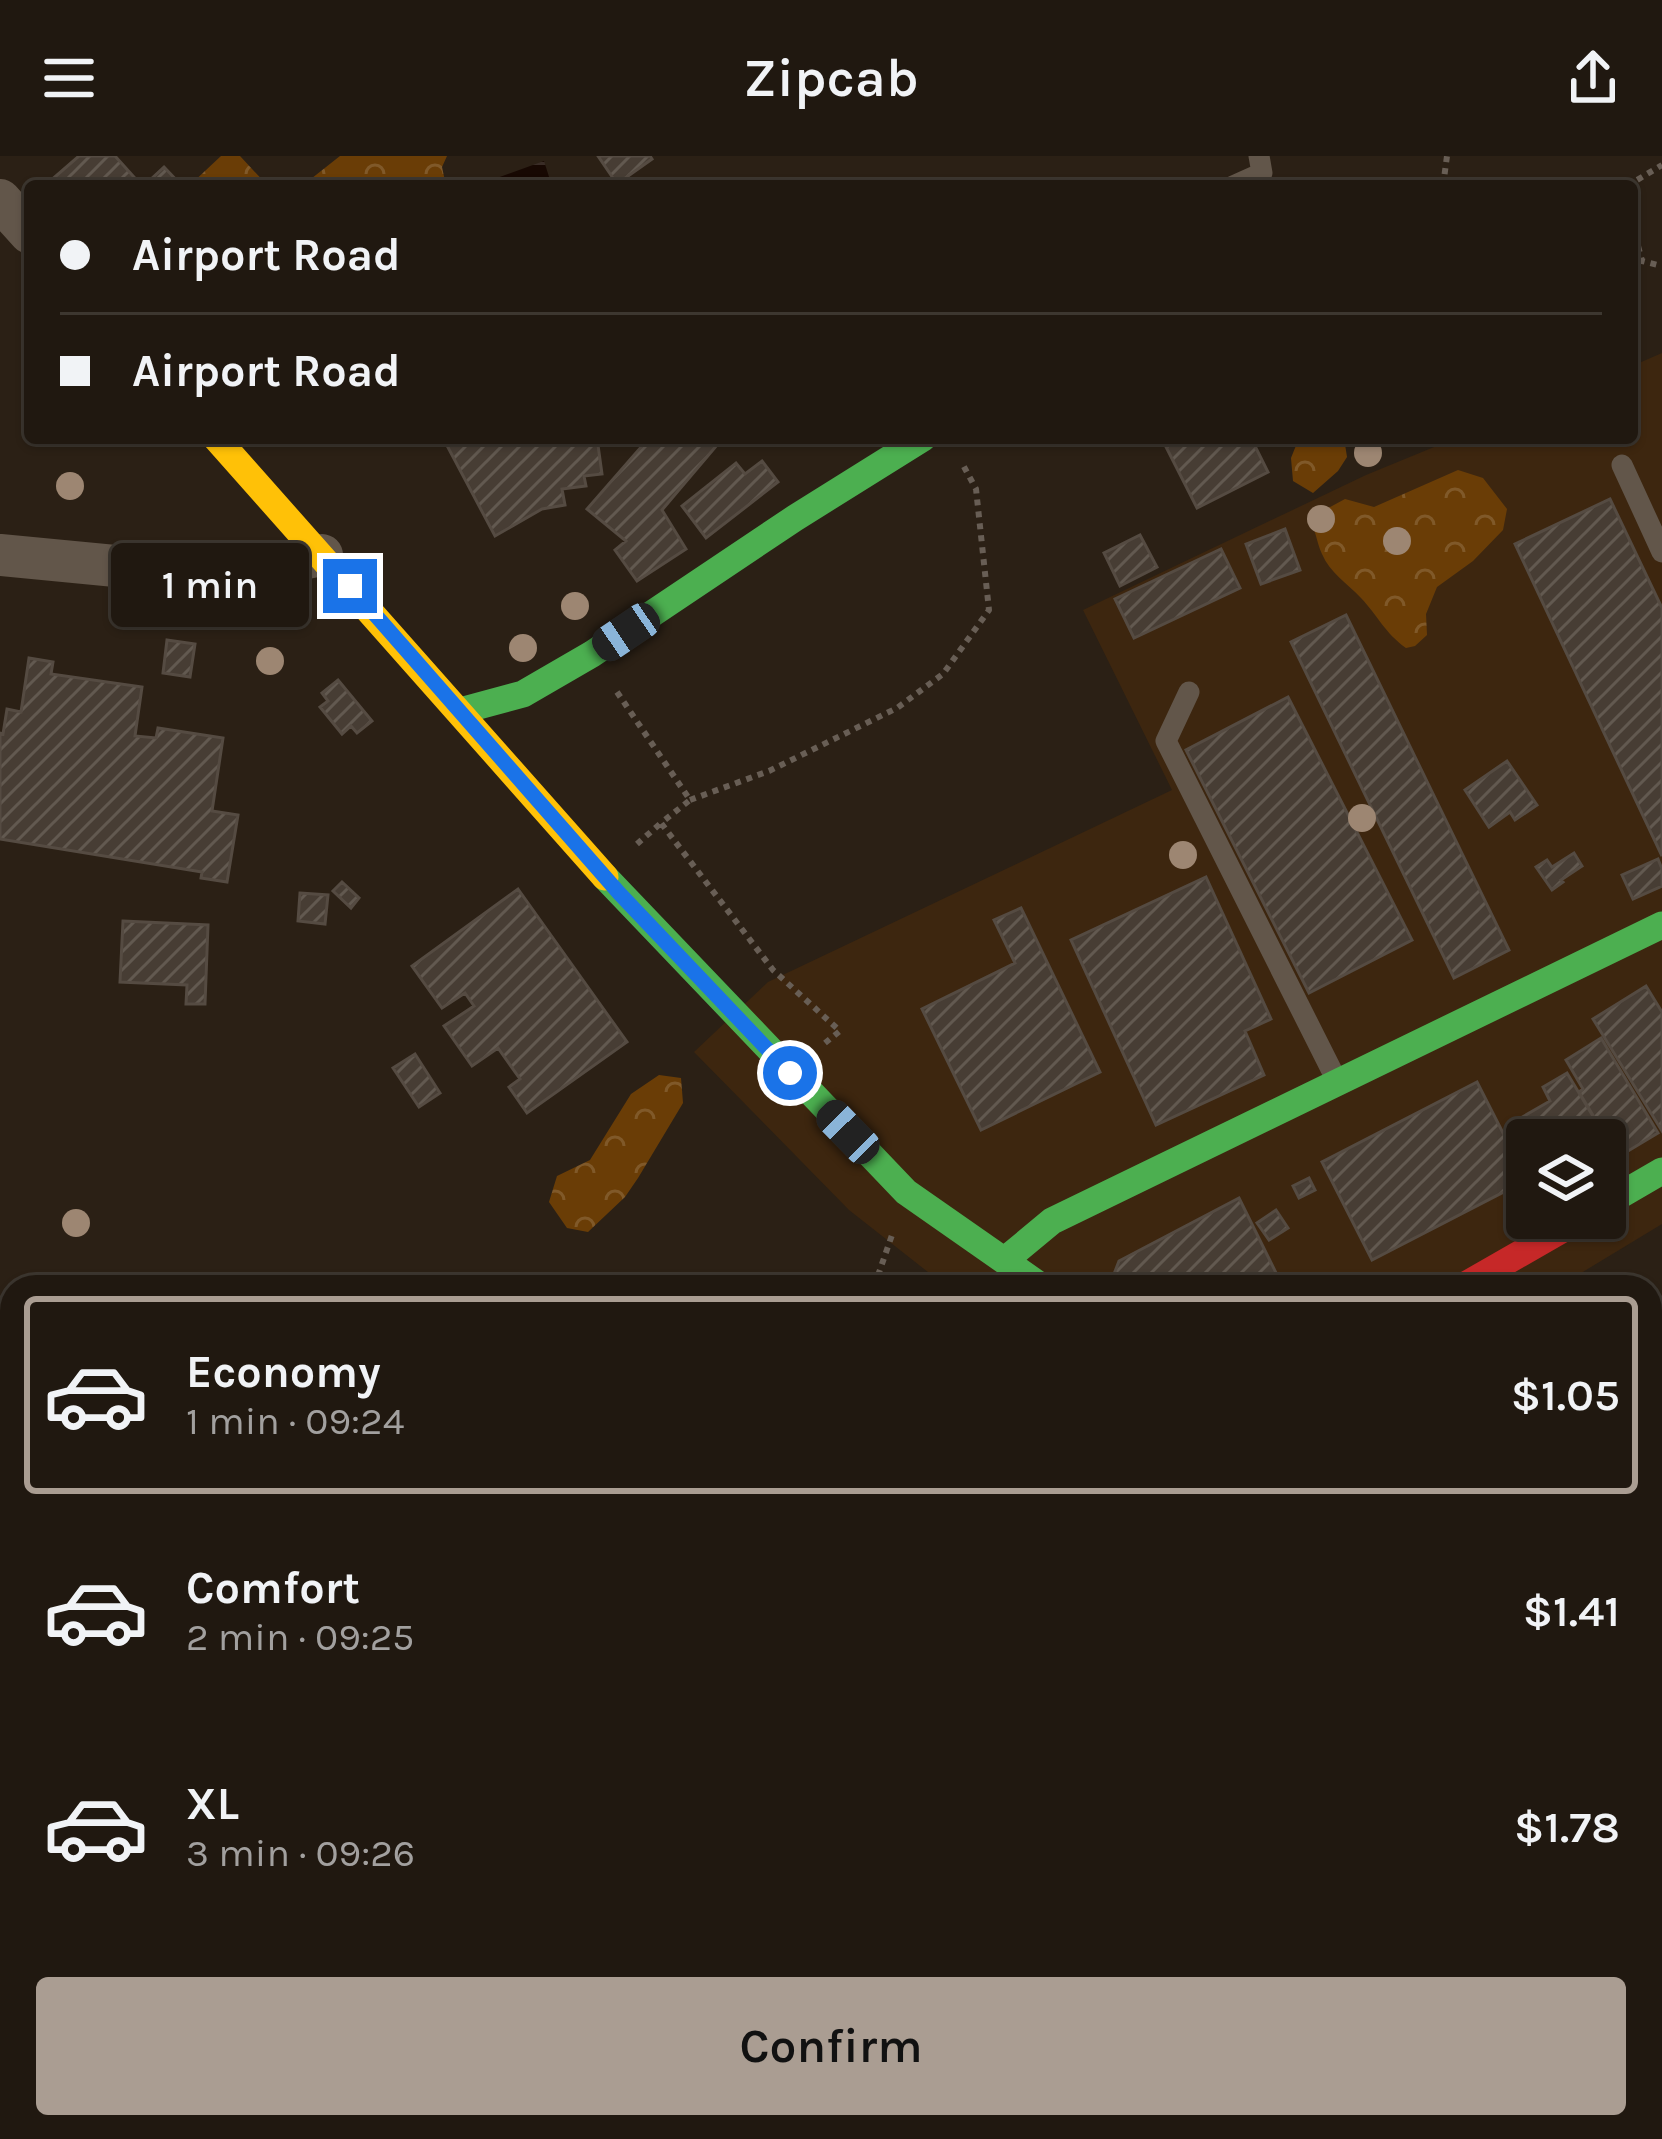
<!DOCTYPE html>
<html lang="en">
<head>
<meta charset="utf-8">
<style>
  body { margin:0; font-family:Karla,sans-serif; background:#2d251e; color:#f1f3f6; height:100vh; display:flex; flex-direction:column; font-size:45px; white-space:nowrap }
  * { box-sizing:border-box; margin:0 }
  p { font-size:39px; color:#a2a09f }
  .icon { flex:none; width:66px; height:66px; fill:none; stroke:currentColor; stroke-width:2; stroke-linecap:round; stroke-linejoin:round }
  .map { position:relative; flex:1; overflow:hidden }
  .drawer { position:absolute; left:0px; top:1119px; width:1662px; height:864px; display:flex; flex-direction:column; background:#201810; border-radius:36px 36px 0 0; box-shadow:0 3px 9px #0004,0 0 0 3px #3d3730 }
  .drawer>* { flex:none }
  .hud { position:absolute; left:24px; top:24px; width:1614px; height:264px; border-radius:12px; box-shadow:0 3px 9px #0004,0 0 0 3px #3d3730; display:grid; align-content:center; height:264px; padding:0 36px; background:#201810 }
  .controls { position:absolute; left:1506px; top:963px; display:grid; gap:24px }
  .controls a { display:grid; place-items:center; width:120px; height:120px; border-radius:12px; background:#201810; box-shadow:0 3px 9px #0004,0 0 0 3px #3d3730; font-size:60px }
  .end { position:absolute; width:54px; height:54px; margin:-27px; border:15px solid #1a73e8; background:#fff; box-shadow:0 0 0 6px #fff }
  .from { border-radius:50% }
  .bubble { position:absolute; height:84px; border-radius:12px; background:#201810; box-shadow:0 3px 9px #0004,0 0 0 3px #3d3730; font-size:39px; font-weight:600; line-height:84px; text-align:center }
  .car { position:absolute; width:36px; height:72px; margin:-36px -18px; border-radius:15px; box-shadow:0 0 9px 3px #0007; background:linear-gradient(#222 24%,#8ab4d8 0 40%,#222 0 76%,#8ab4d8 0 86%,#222 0) }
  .hud b { display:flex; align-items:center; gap:42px; height:114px; font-size:45px }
  .hud b+b { border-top:3px solid #3d3730 }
  .hud i { width:30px; height:30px; background:#f1f3f6 }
  ul { padding:21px 0 0; list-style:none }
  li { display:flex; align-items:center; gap:36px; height:198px; margin:0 24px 18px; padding:0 12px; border:6px solid transparent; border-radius:12px }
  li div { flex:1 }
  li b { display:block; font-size:45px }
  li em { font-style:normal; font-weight:600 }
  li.active { border-color:#aa9d92 }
  li>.icon { width:108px; height:108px; stroke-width:1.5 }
  .primary-button { display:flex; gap:24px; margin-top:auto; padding:24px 36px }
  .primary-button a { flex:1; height:138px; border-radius:12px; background:#aa9d92; color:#111; font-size:48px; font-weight:600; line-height:138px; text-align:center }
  header { display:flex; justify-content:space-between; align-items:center; height:156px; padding:0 36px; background:#201810; font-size:54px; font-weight:600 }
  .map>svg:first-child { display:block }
  .built { fill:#3d260f; fill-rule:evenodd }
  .forest { fill:url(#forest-crowns) }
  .water { fill:url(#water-rules) }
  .building { fill:url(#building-hatch); stroke:#554b42; stroke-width:3 }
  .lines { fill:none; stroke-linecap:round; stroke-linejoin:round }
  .path { stroke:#685e55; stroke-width:6; stroke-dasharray:6 6; stroke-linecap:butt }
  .lane { stroke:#62564a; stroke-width:21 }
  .street { stroke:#62564a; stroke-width:42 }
  .fast { stroke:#4caf50; stroke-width:27 }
  .slow { stroke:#ffc107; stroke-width:27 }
  .jam { stroke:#c62828; stroke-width:27 }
  .tree { fill:#9d8672 }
  .route { stroke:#1a73e8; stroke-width:15 }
</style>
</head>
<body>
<header><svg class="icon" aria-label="menu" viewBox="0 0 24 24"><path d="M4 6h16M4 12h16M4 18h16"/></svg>Zipcab<svg class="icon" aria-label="share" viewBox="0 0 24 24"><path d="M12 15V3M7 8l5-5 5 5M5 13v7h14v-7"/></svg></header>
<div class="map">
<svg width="1662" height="1983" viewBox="0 0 1662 1983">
  <defs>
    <pattern id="forest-crowns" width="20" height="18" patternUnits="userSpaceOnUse" patternTransform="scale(3)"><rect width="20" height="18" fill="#6a3d06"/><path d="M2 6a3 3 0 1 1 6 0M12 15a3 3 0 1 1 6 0" fill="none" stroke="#805929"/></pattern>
    <pattern id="water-rules" width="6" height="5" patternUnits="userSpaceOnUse" patternTransform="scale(3)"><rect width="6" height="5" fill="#170802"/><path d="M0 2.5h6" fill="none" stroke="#392c26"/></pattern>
    <pattern id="building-hatch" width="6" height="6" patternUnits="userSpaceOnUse" patternTransform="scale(3)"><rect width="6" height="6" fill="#473d34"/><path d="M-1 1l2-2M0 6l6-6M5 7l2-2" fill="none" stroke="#625950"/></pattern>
  </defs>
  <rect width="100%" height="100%" fill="#2b2015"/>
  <path class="built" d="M1662,197V1068L1558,1131H947L849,1054L694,896L768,826L1172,634L1083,454L1366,319L1456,282H1632V210ZM1527,984H1605V1062H1527Z
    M0,1684L12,1691V1971H29L9,1983H0Z"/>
  <path class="forest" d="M221,0H240L268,30H189Z
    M340,0H447L442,11L446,30H302Z
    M1299,282H1344L1347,301L1338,315L1313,337L1293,325L1291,302Z
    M1458,314L1483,322L1507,353L1503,374L1473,405L1437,431L1426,458L1427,479L1415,490L1406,492C1385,477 1378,460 1361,442C1347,427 1330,417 1322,398C1316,385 1317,375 1308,363L1345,343L1374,351Z
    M659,919L681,922L683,947L638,1022L625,1041L588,1076L567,1072L549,1046L557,1020L590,1004L631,938Z"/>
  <path class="water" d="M544,5L551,27L544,30H484L483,27Z"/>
  <path class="building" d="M79,0H115L142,30H52L49,26Z
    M598,0H650L652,3L617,28Z
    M164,11L182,30H151L148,26Z
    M443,282H597L602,318L584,320L586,330L562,333L565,349L542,353L495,380Z
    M649,282H723L662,354L686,393L637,425L615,394L626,385L587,353Z
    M1170,282H1251L1268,316L1197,352L1163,285Z
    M762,305L778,326L706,382L682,350L736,307L745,318Z
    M1610,343L1662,452V700L1515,388Z
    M1285,373L1300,414L1261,428L1246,388Z
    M1140,379L1157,411L1120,430L1104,397Z
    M1221,393L1240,432L1134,482L1115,443Z
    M1346,459L1509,794L1454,822L1291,486Z
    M167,484L195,488L190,521L163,517Z
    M29,502L53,506L51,518L142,531L135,580L156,582L158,572L223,582L212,655L238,659L227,726L201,722L202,716L0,683V577L3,578L7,553L21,556Z
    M338,524L372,565L357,577L351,570L342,578L320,551L328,545L322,537Z
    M1288,541L1412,784L1309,837L1186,594Z
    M1507,605L1537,649L1515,664L1510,656L1489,671L1465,634Z
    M1574,697L1582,710L1561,724L1563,726L1552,734L1536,711L1547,704L1552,711Z
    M1658,703L1662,713V730L1633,743L1622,719Z
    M1206,721L1271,863L1245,875L1264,919L1156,969L1071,784Z
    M342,726L359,742L351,752L333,735Z
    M518,733L627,886L527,957L509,931L520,923L498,892L472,910L444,870L474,850L465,837L442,852L412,810Z
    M300,737L328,739L325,768L298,765Z
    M1021,752L1100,916L981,974L922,853L1015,807L994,764Z
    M123,765L208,769L205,848H186L187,829L120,826Z
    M1646,830L1662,856V975L1593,863Z
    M1601,882L1658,977L1618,1001L1579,936L1583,933L1566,904Z
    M415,898L440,937L419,951L393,912Z
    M1567,917L1612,992L1605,996V984H1527V992L1512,967L1550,945L1543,931Z
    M1477,926L1527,1024L1372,1104L1322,1006Z
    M1309,1022L1315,1034L1299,1042L1293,1030Z
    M1239,1042L1283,1131H1109L1119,1105Z
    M1276,1054L1288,1072L1269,1084L1257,1067Z
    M12,1874V1961L0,1969V1882Z
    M712,1971H723L749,1983H706Z
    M1185,1971H1259L1262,1983H1179L1176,1974Z
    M1377,1971H1431L1435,1983H1381Z"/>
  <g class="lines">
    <path class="path" d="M1443,30L1447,0
      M1627,30L1662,9
      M1632,67L1642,105L1662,110
      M617,536L690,644L661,667L773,814L840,875L825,887
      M690,644L769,615L897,552L943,518L989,454L976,333L962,307
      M637,688L661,667
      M874,1131L892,1079
      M1477,1971L1482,1983"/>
    <path class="lane" d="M1233,30L1262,17L1259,0
      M1622,309L1662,396
      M1189,536L1166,585L1335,921"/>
    <path class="street" d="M0,44L30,77
      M0,399L219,420L322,399
      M1650,1741L1662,1737
      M605,1971L625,1983
      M1005,1983L1027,1971"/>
    <path class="fast" d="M460,555L523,538L592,498L795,362L923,282
      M605,721L906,1036L1042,1131
      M1605,1048L1662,1015
      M1005,1104L1052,1065L1662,769
      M273,1971L292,1983
      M66,1983L85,1971
      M389,1983L408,1971"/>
    <path class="slow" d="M216,282L605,721
      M0,1628L12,1636"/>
    <path class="jam" d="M1462,1131L1582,1062"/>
  </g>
  <g class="tree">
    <circle cx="1368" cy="297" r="14"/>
    <circle cx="70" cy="330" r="14"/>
    <circle cx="1321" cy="363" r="14"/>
    <circle cx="1397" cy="385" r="14"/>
    <circle cx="575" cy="450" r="14"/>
    <circle cx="523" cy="492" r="14"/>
    <circle cx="270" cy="505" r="14"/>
    <circle cx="1362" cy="662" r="14"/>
    <circle cx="1183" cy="699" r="14"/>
    <circle cx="76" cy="1067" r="14"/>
  </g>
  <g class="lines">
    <path class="route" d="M350,430L619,737L790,917"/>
  </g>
</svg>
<div class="controls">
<a><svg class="icon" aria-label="layers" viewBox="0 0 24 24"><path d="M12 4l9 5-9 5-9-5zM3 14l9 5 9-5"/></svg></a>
</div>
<i class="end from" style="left:790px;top:917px"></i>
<i class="end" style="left:350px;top:430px"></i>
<div class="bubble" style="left:111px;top:387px;width:198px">1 min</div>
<i class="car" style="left:626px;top:476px;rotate:236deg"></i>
<i class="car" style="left:848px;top:976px;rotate:316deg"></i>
<div class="hud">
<b><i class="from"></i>Airport Road</b>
<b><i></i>Airport Road</b>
</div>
<section class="drawer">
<ul>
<li class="active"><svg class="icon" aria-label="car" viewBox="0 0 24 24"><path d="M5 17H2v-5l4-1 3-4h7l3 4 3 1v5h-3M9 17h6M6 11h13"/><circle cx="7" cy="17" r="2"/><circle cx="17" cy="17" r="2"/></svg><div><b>Economy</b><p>1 min · 09:24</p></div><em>$1.05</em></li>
<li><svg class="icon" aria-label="car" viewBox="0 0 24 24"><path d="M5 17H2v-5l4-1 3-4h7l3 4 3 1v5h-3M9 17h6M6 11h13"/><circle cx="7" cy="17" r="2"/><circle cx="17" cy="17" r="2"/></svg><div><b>Comfort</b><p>2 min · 09:25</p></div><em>$1.41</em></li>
<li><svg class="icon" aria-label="car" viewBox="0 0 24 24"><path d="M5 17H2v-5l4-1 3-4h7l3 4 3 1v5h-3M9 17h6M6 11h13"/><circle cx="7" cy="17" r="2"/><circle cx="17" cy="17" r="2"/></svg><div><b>XL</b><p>3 min · 09:26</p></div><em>$1.78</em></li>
</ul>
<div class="primary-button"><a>Confirm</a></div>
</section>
</div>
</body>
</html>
